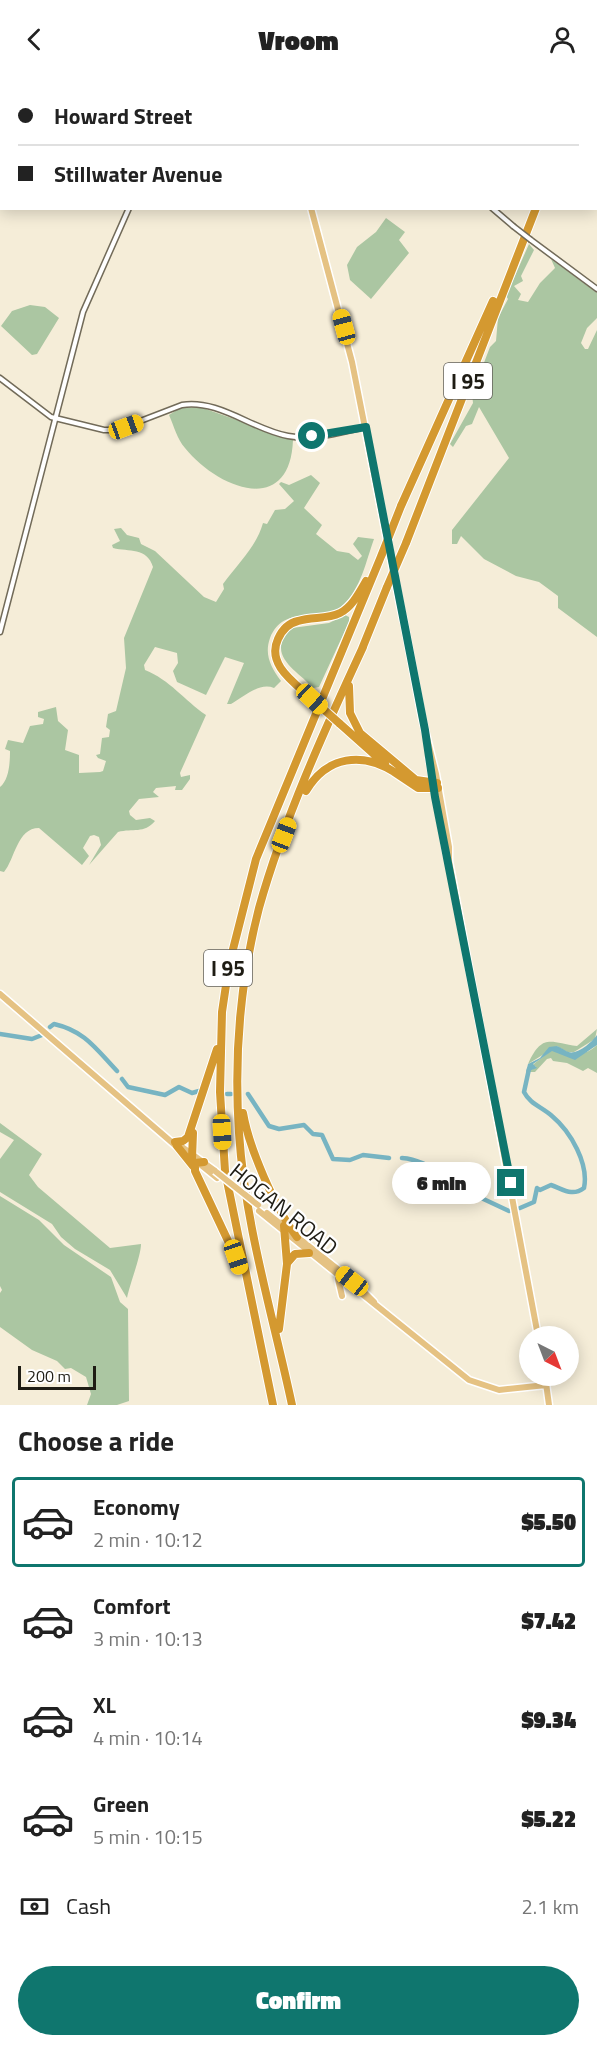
<!DOCTYPE html>
<html lang="en">
<head>
<meta charset="utf-8">
<style>
  body { margin:0; font-family:"Titillium Web",sans-serif; background:#f2f2f2; color:#222; height:100vh; display:flex; flex-direction:column; font-size:22px; white-space:nowrap }
  * { box-sizing:border-box; margin:0 }
  p { font-size:20px; color:#767676 }
  .icon { flex:none; width:33px; height:33px; fill:none; stroke:currentColor; stroke-width:2; stroke-linecap:round; stroke-linejoin:round }
  .map { position:relative; height:1327px; overflow:hidden }
  .side { display:flex; flex-direction:column; background:#fff; flex:1 }
  .side>* { flex:none }
  .top-card { position:absolute; left:0px; top:0px; width:597px; height:132px; box-shadow:0 3px 15px #0003; display:grid; align-content:center; height:132px; padding:0 18px; background:#fff }
  .needle { width:39px; rotate:138deg }
  .tools { position:absolute; left:519px; top:1248px; display:grid; gap:12px }
  .tools a { display:grid; place-items:center; width:60px; height:60px; border-radius:50%; background:#fff; box-shadow:0 3px 15px #0003; font-size:30px }
  .scale { position:absolute; left:18px; bottom:15px; width:78px; box-sizing:border-box; padding-left:6px; border:3px solid #1e1c14; border-top:0; font-size:16px; line-height:21px; white-space:nowrap; color:#1e1c14; -webkit-text-stroke:4px #fff; paint-order:stroke }
  .end { position:absolute; width:27px; height:27px; margin:-14px; border:8px solid #0f766e; background:#fff; box-shadow:0 0 0 3px #fff }
  .from { border-radius:50% }
  .bubble { position:absolute; height:42px; border-radius:21px; background:#fff; box-shadow:0 3px 15px #0003; font-size:20px; font-weight:800; line-height:42px; text-align:center }
  .car { position:absolute; width:18px; height:36px; margin:-18px -9px; border-radius:8px; box-shadow:0 0 4px 2px #0007; background:linear-gradient(#f5c518 24%,#345 0 40%,#f5c518 0 76%,#345 0 86%,#f5c518 0) }
  .top-card b { display:flex; align-items:center; gap:21px; height:57px; font-size:22px }
  .top-card b+b { border-top:2px solid #e0e0e0 }
  .top-card i { width:15px; height:15px; background:#222 }
  ul { padding:0; list-style:none }
  li { display:flex; align-items:center; gap:18px; height:90px; margin:0 12px 9px; padding:0 6px; border:3px solid transparent; border-radius:6px }
  li div { flex:1 }
  li b { display:block; font-size:22px }
  li em { font-style:normal; font-weight:800 }
  li.current { border-color:#0f766e }
  li>.icon { width:54px; height:54px; stroke-width:1.5 }
  h2 { padding:0 18px; font-size:27px; line-height:72px }
  .pay { display:flex; align-items:center; gap:15px; height:66px; padding:0 18px; font-size:22px }
  .pay p { margin-inline-start:auto }
  .cta { display:flex; gap:12px; margin-top:auto; padding:12px 18px }
  .cta a { flex:1; height:69px; border-radius:36px; background:#0f766e; color:#fff; font-size:24px; font-weight:800; line-height:69px; text-align:center }
  header { display:flex; justify-content:space-between; align-items:center; height:78px; padding:0 18px; background:#fff; font-size:27px; font-weight:800 }
  .map>svg:first-child { display:block }
  .green { fill:#abc6a2 }
  .water { fill:#77b4c2 }
  .lines { fill:none; stroke-linecap:round; stroke-linejoin:round }
  .river { stroke:#77b4c2; stroke-width:4.5 }
  .minor-casing { stroke:#726b59; stroke-width:7 }
  .major-casing { stroke:#fff; stroke-width:9 }
  .highway-casing { stroke:#fff; stroke-width:10 }
  .minor { stroke:#fff; stroke-width:4 }
  .major { stroke:#e5c283; stroke-width:6 }
  .highway { stroke:#d49930; stroke-width:8 }
  .minor-bridge-casing { stroke:#726b59; stroke-width:7; stroke-linecap:butt }
  .major-bridge-casing { stroke:#fff; stroke-width:9; stroke-linecap:butt }
  .highway-bridge-casing { stroke:#fff; stroke-width:10; stroke-linecap:butt }
  .minor-bridge { stroke:#fff; stroke-width:4 }
  .major-bridge { stroke:#e5c283; stroke-width:6 }
  .highway-bridge { stroke:#d49930; stroke-width:8 }
  .route { stroke:#0f766e; stroke-width:8 }
  .labels { text-anchor:middle; dominant-baseline:central; stroke-width:4.5; stroke-linejoin:round; paint-order:stroke }
  .shield { fill:#fff; stroke:#62605a; stroke-width:1.5 }
  .shield-label { font-size:21px; font-weight:bold; fill:#1e1c14 }
  .street-label { font-size:22px; fill:#1e1c14; stroke:#fff }
</style>
</head>
<body>
<header><svg class="icon" aria-label="back" viewBox="0 0 24 24"><path d="M15 5l-7 7 7 7"/></svg>Vroom<svg class="icon" aria-label="person" viewBox="0 0 24 24"><circle cx="12" cy="8" r="4"/><path d="M4 21q1-7 8-7t8 7"/></svg></header>
<div class="map">
<svg width="597" height="1327" viewBox="0 0 597 1327">
  <rect width="100%" height="100%" fill="#f5edd8"/>
  <path class="green" d="M386,140L405,154L399,162L409,175L371,221L350,202L347,187L357,169L376,154Z
    M529,166L534,172L521,198L523,203L514,208L521,216L518,222L528,224L540,205L555,190L551,181L597,215V240L587,250L581,265L585,271H588L597,252V559L558,530V518L539,504L516,498L484,481L461,458L457,466H452V452L509,380L479,329L472,346L466,348L453,369L450,366L473,325L472,316L490,269L496,263L498,240L508,221L506,218Z
    M30,227L45,229L59,240L37,276L32,277L1,248L12,233Z
    M200,329L293,362C290,440 217,410 185,370C177,361 174,348 169,337L180,330Z
    M311,397L320,405L304,430L322,447L316,456L337,473L349,475L358,482L362,478L353,466L358,459L374,461C366,483 361,511 342,528C321,547 285,524 270,560C264,577 271,589 281,603L274,610C259,604 244,619 231,626H227L244,585L225,579L206,617L177,604L173,593L178,585L177,575L155,569L144,587L145,592C170,602 184,622 206,637L180,695L181,699L190,697V701L182,712H175L176,708L156,710L153,714L159,719L139,721L129,733L130,737L136,742L150,740L155,743C144,756 133,750 118,754L89,787L101,767L99,759L94,757L90,758L83,770L89,778L82,787L39,750C17,750 15,781 4,794L0,793V709C9,702 10,685 10,673L5,671L8,662L23,665L30,648L43,646L44,641L38,639V634L56,629L58,643L68,652L65,672L79,677V695L100,694L103,693L106,683L98,680L96,677L100,676L102,660L109,659L110,652L106,649L108,636L116,633L126,590L124,560L153,489C147,469 129,474 113,470L112,467L120,463L114,451L121,450L127,457L139,460L141,466L155,473L204,519L216,524L224,511L223,506C240,483 256,469 263,445L267,446L275,432L285,431L294,423L279,406L281,404L289,407Z
    M345,537L349,539V544L319,609L313,610C299,593 263,577 292,550L329,545Z
    M597,951L595,961L574,974H567L557,968L528,986C542,955 550,964 577,968Z
    M597,967V995L588,990L583,993L567,985L553,983L551,980L547,981L535,994H528L536,989L533,987L535,985L552,972C567,978 585,979 597,967Z
    M0,1045L42,1076L29,1097L38,1109L110,1170L141,1166C141,1178 130,1205 127,1220L110,1192L75,1171L61,1159L52,1146L0,1114V1081L14,1062L0,1054Z
    M0,1118L39,1142L64,1167L111,1199L120,1224L128,1231L129,1323L117,1327H87L91,1316L86,1299L71,1290L65,1291L57,1283L32,1272L0,1249V1215L2,1212L0,1208Z"/>
  <path class="water" d="M597,957V967L575,982L552,973L533,986L537,990L526,994L528,986L540,980L549,969L557,968C560,969 563,971 566,973C576,979 592,964 597,957Z"/>
  <g class="lines">
    <path class="river" d="M50,949L54,946C85,953 96,971 117,993
      M0,956L32,961L42,957
      M122,1001L128,1009L165,1017L179,1009L192,1015L199,1013
      M227,1016H231
      M248,1016L269,1048L279,1051L304,1047L313,1056L322,1057L333,1081L350,1082L363,1077L389,1080
      M402,1080C431,1082 448,1106 475,1110L477,1118L509,1133
      M520,1130L534,1124L537,1110L540,1112L551,1107C563,1111 572,1119 584,1110C589,1086 571,1054 552,1038C542,1029 530,1026 524,1014L529,991"/>
    <g class="minor-casing">
      <path id="minor" d="M366,0L367,2
        M187,2V0
        M492,130L513,148
        M531,162L597,211
        M0,300L51,339L104,352H117L182,327C219,321 253,352 288,358C314,363 341,354 366,349
        M0,554L83,234L129,130"/>
    </g>
    <g class="major-casing">
      <path id="major" d="M293,0V2
        M311,130L352,284L403,542
        M403,539L422,640L436,696L449,769V783L538,1258
        M429,680L447,778
        M0,916L176,1068
        M175,1064L215,1093
        M196,1083L217,1100
        M259,1133L469,1302L499,1312L546,1307
        M267,1135L287,1151
        M295,1157L355,1205L374,1224
        M338,1201L342,1218
        M545,1298L549,1327"/>
    </g>
    <g class="highway-casing">
      <path id="highway" d="M552,0V2
        M596,17H597
        M596,33L597,31
        M596,45L597,44
        M401,428L493,223
        M406,465L536,130
        M362,571L387,509
        M349,608L350,635L360,655L416,702L437,705
        M312,621C295,605 266,587 278,561C282,552 289,545 298,543C312,538 326,542 340,535C352,529 359,515 366,503
        M339,645L385,686
        M394,694L418,710H438
        M306,713C327,678 362,673 396,695
        M243,1035C249,1070 275,1130 297,1159
        M175,1064L183,1063L188,1059L217,971
        M177,1068L193,1088
        M192,1080L193,1055
        M204,1084L195,1085V1093L238,1184
        M288,1184L295,1176L309,1175
        M279,1251L287,1186L284,1148
        M273,1327L225,1093L220,1014L222,934L229,887L256,781L382,476
        M292,1327C273,1238 245,1147 239,1055C234,980 240,903 259,830C284,741 324,653 363,569"/>
    </g>
    <use href="#minor" class="minor"/>
    <use href="#major" class="major"/>
    <use href="#highway" class="highway"/>
    <g class="minor-bridge-casing">
      <path id="minor-bridge" d="M513,148L531,162"/>
    </g>
    <g class="major-bridge-casing">
      <path id="major-bridge" d="M215,1093L258,1127"/>
    </g>
    <g class="highway-bridge-casing">
      <path id="highway-bridge" d="M382,476L401,428
        M387,509L406,465
        M312,621L339,645"/>
    </g>
    <use href="#minor-bridge" class="minor-bridge"/>
    <use href="#major-bridge" class="major-bridge"/>
    <use href="#highway-bridge" class="highway-bridge"/>
  </g>
  <g class="lines">
    <path class="route" d="M312,358L366,349L425,652L435,719L511,1105"/>
  </g>
  <g class="labels">
    <g class="shield">
      <rect x="444" y="285" width="48" height="36" rx="4.5"/>
      <rect x="204" y="872" width="48" height="36" rx="4.5"/>
    </g>
    <g class="shield-label">
      <text x="468" y="303">I 95</text>
      <text x="228" y="890">I 95</text>
    </g>
    <g class="street-label">
      <text transform="translate(284 1131) rotate(39)">HOGAN ROAD</text>
    </g>
  </g>
</svg>
<div class="tools">
<a><svg class="needle" viewBox="-14 -14 28 28"><path d="M0-13l5 13h-10z" fill="#e53935"/><path d="M0 13l5-13h-10z" fill="#767676"/></svg></a>
</div>
<div class="scale">200 m</div>
<i class="end from" style="left:312px;top:358px"></i>
<i class="end" style="left:511px;top:1105px"></i>
<div class="bubble" style="left:392px;top:1084px;width:99px">6 min</div>
<i class="car" style="left:344px;top:249px;rotate:345deg"></i>
<i class="car" style="left:126px;top:349px;rotate:70deg"></i>
<i class="car" style="left:312px;top:621px;rotate:133deg"></i>
<i class="car" style="left:284px;top:757px;rotate:21deg"></i>
<i class="car" style="left:222px;top:1054px;rotate:177deg"></i>
<i class="car" style="left:236px;top:1179px;rotate:161deg"></i>
<i class="car" style="left:352px;top:1203px;rotate:308deg"></i>
<div class="top-card">
<b><i class="from"></i>Howard Street</b>
<b><i></i>Stillwater Avenue</b>
</div>
</div>
<section class="side">
<h2>Choose a ride</h2>
<ul>
<li class="current"><svg class="icon" aria-label="car" viewBox="0 0 24 24"><path d="M5 17H2v-5l4-1 3-4h7l3 4 3 1v5h-3M9 17h6M6 11h13"/><circle cx="7" cy="17" r="2"/><circle cx="17" cy="17" r="2"/></svg><div><b>Economy</b><p>2 min · 10:12</p></div><em>$5.50</em></li>
<li><svg class="icon" aria-label="car" viewBox="0 0 24 24"><path d="M5 17H2v-5l4-1 3-4h7l3 4 3 1v5h-3M9 17h6M6 11h13"/><circle cx="7" cy="17" r="2"/><circle cx="17" cy="17" r="2"/></svg><div><b>Comfort</b><p>3 min · 10:13</p></div><em>$7.42</em></li>
<li><svg class="icon" aria-label="car" viewBox="0 0 24 24"><path d="M5 17H2v-5l4-1 3-4h7l3 4 3 1v5h-3M9 17h6M6 11h13"/><circle cx="7" cy="17" r="2"/><circle cx="17" cy="17" r="2"/></svg><div><b>XL</b><p>4 min · 10:14</p></div><em>$9.34</em></li>
<li><svg class="icon" aria-label="car" viewBox="0 0 24 24"><path d="M5 17H2v-5l4-1 3-4h7l3 4 3 1v5h-3M9 17h6M6 11h13"/><circle cx="7" cy="17" r="2"/><circle cx="17" cy="17" r="2"/></svg><div><b>Green</b><p>5 min · 10:15</p></div><em>$5.22</em></li>
</ul>
<div class="pay"><svg class="icon" aria-label="cash" viewBox="0 0 24 24"><path d="M3 7h18v10H3z"/><circle cx="12" cy="12" r="2"/></svg>Cash<p>2.1 km</p></div>
<div class="cta"><a>Confirm</a></div>
</section>
</body>
</html>
